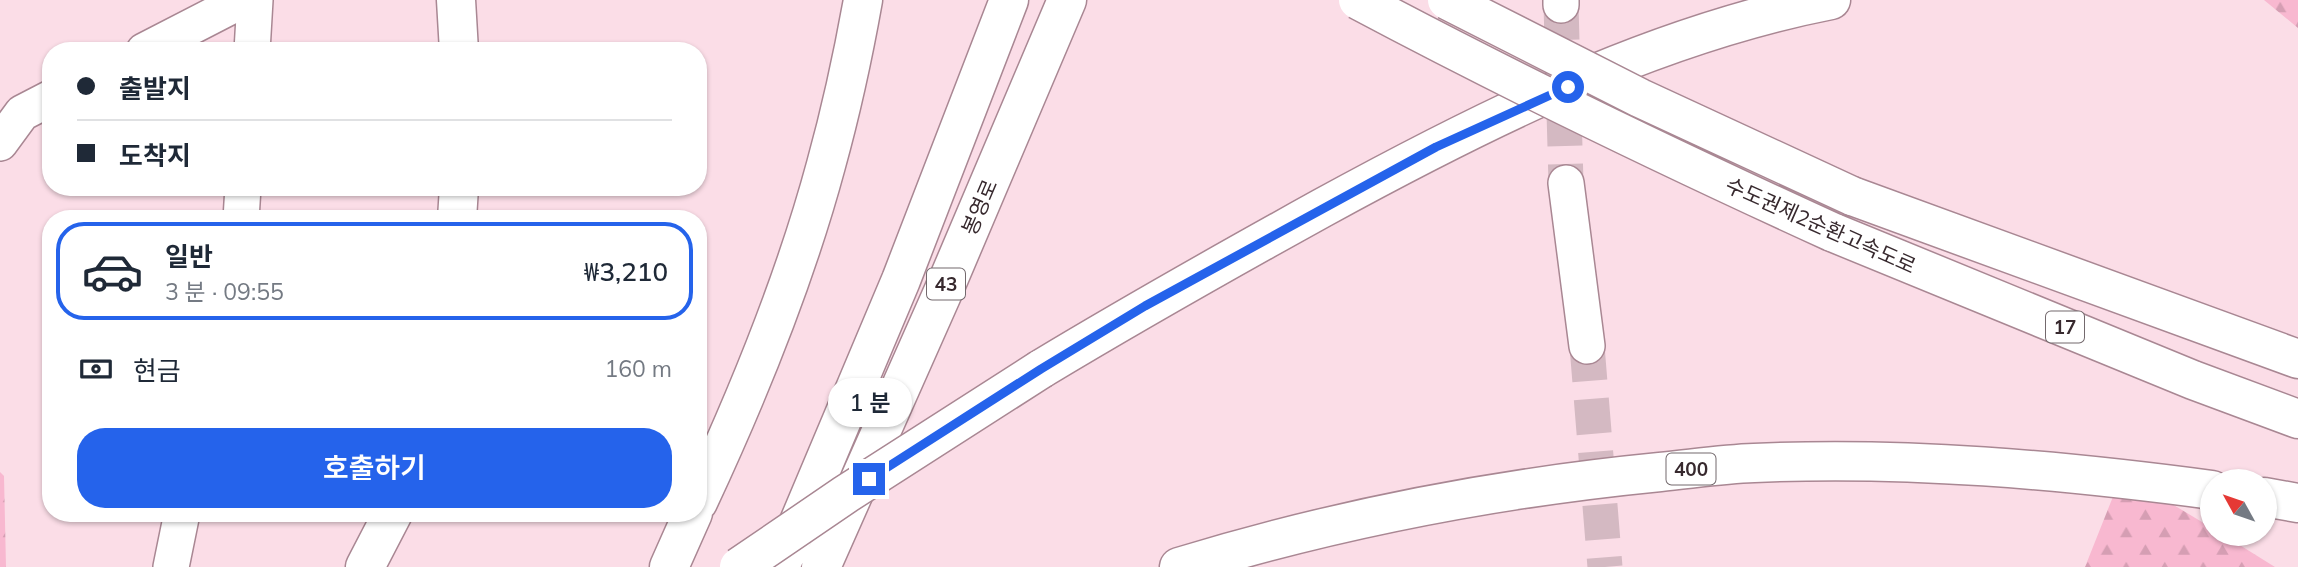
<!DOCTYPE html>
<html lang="ko">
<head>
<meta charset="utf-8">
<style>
  body { margin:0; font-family:Mulish,"Noto Sans KR",sans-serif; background:#f6f6f7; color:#1f2937; height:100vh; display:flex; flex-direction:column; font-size:26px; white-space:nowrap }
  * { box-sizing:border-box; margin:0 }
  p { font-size:23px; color:#747a83 }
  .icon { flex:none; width:38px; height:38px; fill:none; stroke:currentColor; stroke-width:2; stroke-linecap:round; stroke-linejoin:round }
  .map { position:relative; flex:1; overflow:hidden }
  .drawer { position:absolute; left:42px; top:210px; width:665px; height:312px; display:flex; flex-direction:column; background:#fff; border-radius:28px; box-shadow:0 2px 5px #0004 }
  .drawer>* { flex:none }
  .banner { position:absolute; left:42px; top:42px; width:665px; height:154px; border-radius:28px; box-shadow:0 2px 5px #0004; display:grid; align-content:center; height:154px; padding:0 35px; background:#fff }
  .needle { width:46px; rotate:310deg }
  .tools { position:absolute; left:2200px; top:469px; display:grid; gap:14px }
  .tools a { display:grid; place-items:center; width:77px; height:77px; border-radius:50%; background:#fff; box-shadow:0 2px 5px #0004; font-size:35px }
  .end { position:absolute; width:32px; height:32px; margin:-16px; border:9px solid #2563eb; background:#fff; box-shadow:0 0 0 4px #fff }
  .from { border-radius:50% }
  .bubble { position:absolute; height:49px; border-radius:24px; background:#fff; box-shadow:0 2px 5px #0004; font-size:23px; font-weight:600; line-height:49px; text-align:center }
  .banner b { display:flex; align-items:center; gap:24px; height:66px; font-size:26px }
  .banner b+b { border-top:2px solid #e0e1e3 }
  .banner i { width:18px; height:18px; background:#1f2937 }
  ul { padding:12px 0 0; list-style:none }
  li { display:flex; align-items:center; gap:21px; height:98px; margin:0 14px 10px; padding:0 21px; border:4px solid transparent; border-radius:28px }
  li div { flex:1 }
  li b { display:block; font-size:26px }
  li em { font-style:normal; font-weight:600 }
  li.active { border-color:#2563eb }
  li>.icon { width:63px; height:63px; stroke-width:1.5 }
  .pay { display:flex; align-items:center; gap:18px; height:77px; padding:0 35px; font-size:26px }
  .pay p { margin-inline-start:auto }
  .button { display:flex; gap:14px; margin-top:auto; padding:14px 35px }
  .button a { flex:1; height:80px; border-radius:28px; background:#2563eb; color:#fff; font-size:28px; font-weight:600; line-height:80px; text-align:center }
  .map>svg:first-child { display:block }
  .forest { fill:url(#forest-firs) }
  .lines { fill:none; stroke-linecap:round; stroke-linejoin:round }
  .minor-tunnel { stroke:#d4b9c2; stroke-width:35; stroke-dasharray:35 18; stroke-linecap:butt }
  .minor-casing { stroke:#a98793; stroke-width:38 }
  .highway-casing { stroke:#a98793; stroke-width:41 }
  .minor { stroke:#fff; stroke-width:35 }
  .highway { stroke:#fff; stroke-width:38 }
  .highway-bridge-casing { stroke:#a98793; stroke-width:41; stroke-linecap:butt }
  .highway-bridge { stroke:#fff; stroke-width:38 }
  .route { stroke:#2563eb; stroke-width:9 }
  .labels { text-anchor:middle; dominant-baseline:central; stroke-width:5; stroke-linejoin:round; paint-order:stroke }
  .shield { fill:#fff; stroke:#73696d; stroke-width:2 }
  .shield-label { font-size:19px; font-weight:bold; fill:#37292e }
  .street-label { font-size:21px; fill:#37292e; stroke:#fff }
</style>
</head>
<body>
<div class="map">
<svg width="2298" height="567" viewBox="0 0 2298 567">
  <defs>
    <pattern id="forest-firs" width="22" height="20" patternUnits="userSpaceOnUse" patternTransform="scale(1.75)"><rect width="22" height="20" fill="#f8b8d0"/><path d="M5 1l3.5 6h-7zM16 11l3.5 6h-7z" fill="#d59eb3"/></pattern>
  </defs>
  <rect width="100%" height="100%" fill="#fbdde7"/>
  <path class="forest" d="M2264,0H2298V28Z
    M0,472L4,476L6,567H0Z
    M2122,474L2212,528V534H2222L2275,567H2085Z"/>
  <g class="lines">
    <path class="minor-tunnel" d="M1561,5L1566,183
      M1587,346L1605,567"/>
    <g class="minor-casing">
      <path id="minor" d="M1561,0V5
        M144,51L243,0
        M252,51L255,0
        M0,143L22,113L51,98
        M1566,183L1587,346
        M241,219L243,187
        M171,567L182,513"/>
    </g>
    <g class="highway-casing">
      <path id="highway" d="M456,0L459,51
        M1852,196L2298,359
        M457,219L459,187
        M1832,232L2193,380L2298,419
        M1041,369C1134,313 1228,260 1322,208C1481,121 1652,35 1831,0
        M2264,497L2298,503
        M698,502C748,395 795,280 826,165C841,111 853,56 863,0
        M365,567L393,513
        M669,567L693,513
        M780,567L901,280L1009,0
        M821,567L943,292L1067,0
        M1179,567C1336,519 1496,488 1660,472C1691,469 1723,464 1754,463C1906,456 2062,470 2212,490"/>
    </g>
    <use href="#minor" class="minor"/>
    <use href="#highway" class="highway"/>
    <g class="highway-bridge-casing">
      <path id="highway-bridge" d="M1358,0C1514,83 1672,159 1832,232
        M1447,0L1640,98L1852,196
        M739,567L846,494L1041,369"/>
    </g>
    <use href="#highway-bridge" class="highway-bridge"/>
  </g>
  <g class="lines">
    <path class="route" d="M869,479L1041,369L1145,306L1436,147L1568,87"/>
  </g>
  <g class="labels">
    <g class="shield">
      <rect x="927" y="268.5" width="38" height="31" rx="5"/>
      <rect x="2046" y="311.5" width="38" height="31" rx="5"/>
      <rect x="1666.5" y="453.5" width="49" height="31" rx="5"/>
    </g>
    <g class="shield-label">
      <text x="946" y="284">43</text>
      <text x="2065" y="327">17</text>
      <text x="1691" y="469">400</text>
    </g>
    <g class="street-label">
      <text transform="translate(979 207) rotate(-67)">봉영로</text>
      <text transform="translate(1821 225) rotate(24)">수도권제2순환고속도로</text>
    </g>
  </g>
</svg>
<div class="tools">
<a><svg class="needle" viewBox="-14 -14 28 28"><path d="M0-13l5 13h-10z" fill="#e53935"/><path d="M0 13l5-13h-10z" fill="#747a83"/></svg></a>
</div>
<i class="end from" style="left:1568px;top:87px"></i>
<i class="end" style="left:869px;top:479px"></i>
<div class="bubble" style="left:828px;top:378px;width:84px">1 분</div>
<div class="banner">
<b><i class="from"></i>출발지</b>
<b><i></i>도착지</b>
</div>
<section class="drawer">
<ul>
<li class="active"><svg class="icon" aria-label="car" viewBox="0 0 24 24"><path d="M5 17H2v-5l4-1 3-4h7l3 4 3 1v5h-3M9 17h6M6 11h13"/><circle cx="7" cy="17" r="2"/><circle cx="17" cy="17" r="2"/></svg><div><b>일반</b><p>3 분 · 09:55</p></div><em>₩3,210</em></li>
</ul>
<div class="pay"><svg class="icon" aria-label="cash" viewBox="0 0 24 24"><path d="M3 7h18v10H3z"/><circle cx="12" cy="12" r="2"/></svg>현금<p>160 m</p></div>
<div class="button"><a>호출하기</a></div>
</section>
</div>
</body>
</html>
